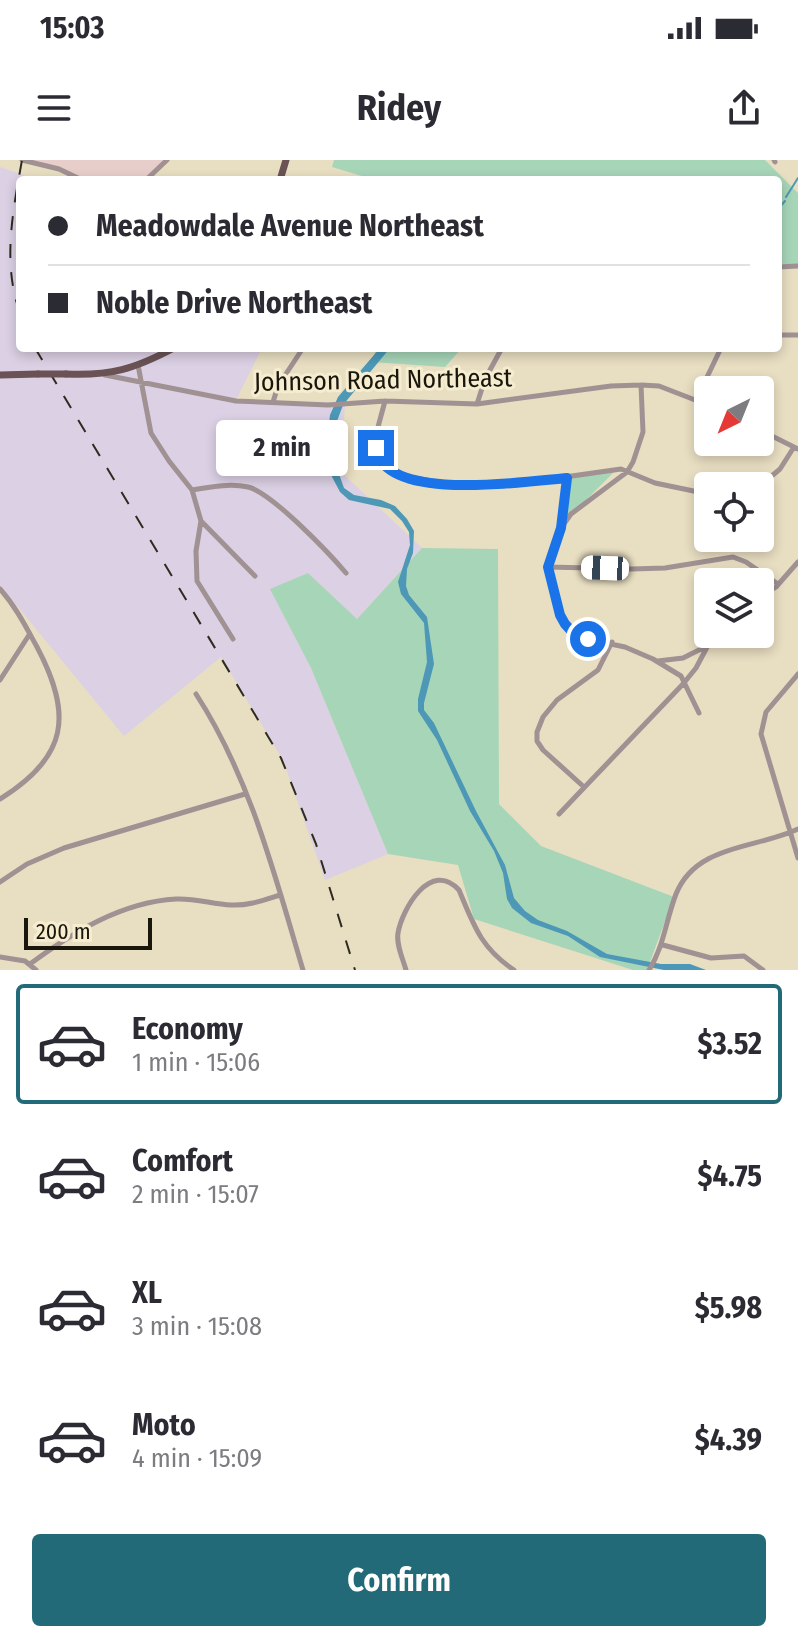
<!DOCTYPE html>
<html lang="en">
<head>
<meta charset="utf-8">
<style>
  body { margin:0; font-family:"Fira Sans Condensed",sans-serif; background:#f2f2f3; color:#2b2b33; height:100vh; display:flex; flex-direction:column; font-size:30px; white-space:nowrap }
  * { box-sizing:border-box; margin:0 }
  p { font-size:26px; color:#7c7c81 }
  .icon { flex:none; width:44px; height:44px; fill:none; stroke:currentColor; stroke-width:2; stroke-linecap:round; stroke-linejoin:round }
  .map { position:relative; height:810px; overflow:hidden }
  .side { display:flex; flex-direction:column; background:#fff; flex:1 }
  .side>* { flex:none }
  .top-card { position:absolute; left:16px; top:16px; width:766px; height:176px; border-radius:8px; box-shadow:0 4px 12px #0003; display:grid; align-content:center; height:176px; padding:0 32px; background:#fff }
  .needle { width:52px; rotate:223deg }
  .tools { position:absolute; left:694px; top:216px; display:grid; gap:16px }
  .tools a { display:grid; place-items:center; width:80px; height:80px; border-radius:8px; background:#fff; box-shadow:0 4px 12px #0003; font-size:40px }
  .scale { position:absolute; left:24px; bottom:20px; width:128px; box-sizing:border-box; padding-left:8px; border:4px solid #19160c; border-top:0; font-size:22px; line-height:28px; white-space:nowrap; color:#19160c; -webkit-text-stroke:6px #f6eccf; paint-order:stroke }
  .end { position:absolute; width:36px; height:36px; margin:-18px; border:10px solid #1a73e8; background:#fff; box-shadow:0 0 0 4px #fff }
  .from { border-radius:50% }
  .bubble { position:absolute; height:56px; border-radius:8px; background:#fff; box-shadow:0 4px 12px #0003; font-size:26px; font-weight:700; line-height:56px; text-align:center }
  .car { position:absolute; width:24px; height:48px; margin:-24px -12px; border-radius:10px; box-shadow:0 0 6px 2px #0007; background:linear-gradient(#fff 24%,#345 0 40%,#fff 0 76%,#345 0 86%,#fff 0) }
  .top-card b { display:flex; align-items:center; gap:28px; height:76px; font-size:30px }
  .top-card b+b { border-top:2px solid #e1e1e2 }
  .top-card i { width:20px; height:20px; background:#2b2b33 }
  ul { padding:14px 0 0; list-style:none }
  li { display:flex; align-items:center; gap:24px; height:120px; margin:0 16px 12px; padding:0 16px; border:4px solid transparent; border-radius:8px }
  li div { flex:1 }
  li b { display:block; font-size:30px }
  li em { font-style:normal; font-weight:700 }
  li.active { border-color:#226a77 }
  li>.icon { width:72px; height:72px; stroke-width:1.5 }
  .action { display:flex; gap:16px; margin-top:auto; padding:16px 32px }
  .action a { flex:1; height:92px; border-radius:8px; background:#226a77; color:#fff; font-size:32px; font-weight:700; line-height:92px; text-align:center }
  .status { display:flex; justify-content:space-between; align-items:center; height:56px; padding:0 40px; background:#fff; direction:ltr }
  .status svg { height:22px; fill:currentColor }
  header { display:flex; justify-content:space-between; align-items:center; height:104px; padding:0 32px; background:#fff; font-size:36px; font-weight:700 }
  .map>svg:first-child { display:block }
  .industrial { fill:#dbd0e4 }
  .education { fill:#e8ceca }
  .green { fill:#a7d5b8 }
  .water { fill:#4c98b6 }
  .lines { fill:none; stroke-linecap:round; stroke-linejoin:round }
  .stream { stroke:#4c98b6; stroke-width:2 }
  .minor { stroke:#a09193; stroke-width:5 }
  .major { stroke:#6a5255; stroke-width:7 }
  .rail { stroke:#2e2b1f; stroke-width:2; stroke-dasharray:14 14; stroke-linecap:butt }
  .major-bridge { stroke:#6a5255; stroke-width:7 }
  .route { stroke:#1a73e8; stroke-width:10 }
  .labels { text-anchor:middle; dominant-baseline:central; stroke-width:6; stroke-linejoin:round; paint-order:stroke }
  .street-label { font-size:26px; fill:#19160c; stroke:#f6eccf }
</style>
</head>
<body>
<div class="status"><b>15:03</b><svg viewBox="0 0 49 12"><path d="M0 12V9h3v3zM5 12V6h3v6zM10 12V3h3v9zM15 12V0h3v12zM26 1h20v11H26zM47 4h2v5h-2z"/></svg></div>
<header><svg class="icon" aria-label="menu" viewBox="0 0 24 24"><path d="M4 6h16M4 12h16M4 18h16"/></svg>Ridey<svg class="icon" aria-label="share" viewBox="0 0 24 24"><path d="M12 15V3M7 8l5-5 5 5M5 13v7h14v-7"/></svg></header>
<div class="map">
<svg width="798" height="810" viewBox="0 0 798 810">
  <rect width="100%" height="100%" fill="#e8dec2"/>
  <path class="industrial" d="M0,7L38,20H20V188H262L236,240L345,243L340,311L422,388L357,459L308,413L271,430L311,508L388,694L325,720L283,600L221,497L124,576L0,425Z"/>
  <path class="education" d="M28,0H167L146,20H82Z"/>
  <path class="green" d="M334,0H765L798,33V106L778,104V20H375L332,7Z
    M377,188H462L445,207L371,202Z
    M615,311L563,363L569,316Z
    M422,388L498,389L499,644L541,686L674,737L647,810H633L474,759L458,705L388,694L311,508L270,429L308,413L357,459Z"/>
  <path class="water" d="M380,188H390L343,245L333,272L334,300L344,328L354,335L381,340L395,346L407,359L414,371L413,393L407,409L406,426L409,435L427,457L434,504L424,543V550L434,563L476,651L505,705L514,738L525,751L538,760L567,771L607,794L661,804H690L706,810H664L600,797L568,776L531,763L512,748L507,739L503,713L494,691L470,651L437,580L418,551V539L427,502L424,463L401,434L398,422L410,385L409,372L402,361L390,349L349,340L340,332L330,313L326,289L330,255L338,237Z"/>
  <g class="lines">
    <path class="stream" d="M786,37L798,18
      M778,49L785,41"/>
    <path class="minor" d="M22,0L59,9L82,20
      M774,0L775,2
      M146,20L167,0
      M778,107L798,106
      M778,175H798
      M138,205L151,273L169,301L192,330L201,361L196,391L197,421L233,479
      M105,215L236,241L328,245L385,241L477,244L611,226L641,225L659,226L708,245
      M641,225L643,272L633,302L627,312L571,354L561,368L548,407L560,455L569,470L577,477L625,487L653,499L681,516L699,553
      M696,240L721,188
      M385,241L378,267L377,296L387,309L397,315L455,325L502,326L621,309L655,323L708,334
      M273,242L278,226L303,188
      M477,244L485,219L502,188
      M760,270L798,289
      M760,326L780,309L794,287
      M192,330C210,327 230,323 248,327C271,332 329,393 346,413
      M201,361L255,416
      M562,365L567,318
      M548,407L632,409L665,408L733,397L746,402L778,424
      M0,429C16,447 26,467 37,487C73,555 68,597 0,639
      M760,437L776,427L798,402
      M658,501L683,498L705,487
      M798,514L766,552L761,574L798,698
      M0,520L29,475
      M196,534C250,617 275,716 303,810
      M584,627L543,590L537,581V572L543,557L557,540L598,510L612,482
      M559,654L683,524L696,508L714,474
      M0,722L27,704L64,688L245,634
      M663,785L711,798L744,796L763,810
      M0,797L25,801L36,810
      M30,804C72,773 121,742 176,739C195,738 212,744 231,745C248,746 264,740 280,735
      M406,810C403,799 396,785 398,773C402,749 431,699 459,730C474,766 481,788 514,810
      M649,810C664,786 666,760 676,734C696,684 756,689 798,669"/>
    <path class="major" d="M280,20L286,0
      M66,214C111,216 134,209 174,188
      M0,215L38,214"/>
    <path class="rail" d="M20,153C2,103 13,51 22,0
      M35,188L281,598L316,684L355,810"/>
    <path class="major-bridge" d="M38,214H66"/>
  </g>
  <g class="lines">
    <path class="route" d="M376,288C384,344 528,321 567,318L561,368L548,407L560,455L565,464L577,477L588,479"/>
  </g>
  <g class="labels">
    <g class="street-label">
      <text transform="translate(383 220) rotate(-1)">Johnson Road Northeast</text>
    </g>
  </g>
</svg>
<div class="tools">
<a><svg class="needle" viewBox="-14 -14 28 28"><path d="M0-13l5 13h-10z" fill="#e53935"/><path d="M0 13l5-13h-10z" fill="#7c7c81"/></svg></a>
<a><svg class="icon" aria-label="locate" viewBox="0 0 24 24"><circle cx="12" cy="12" r="6"/><path d="M12 2v4M12 18v4M2 12h4M18 12h4"/></svg></a>
<a><svg class="icon" aria-label="layers" viewBox="0 0 24 24"><path d="M12 4l9 5-9 5-9-5zM3 14l9 5 9-5"/></svg></a>
</div>
<div class="scale">200 m</div>
<i class="end from" style="left:588px;top:479px"></i>
<i class="end" style="left:376px;top:288px"></i>
<div class="bubble" style="left:216px;top:260px;width:132px">2 min</div>
<i class="car" style="left:605px;top:408px;rotate:272deg"></i>
<div class="top-card">
<b><i class="from"></i>Meadowdale Avenue Northeast</b>
<b><i></i>Noble Drive Northeast</b>
</div>
</div>
<section class="side">
<ul>
<li class="active"><svg class="icon" aria-label="car" viewBox="0 0 24 24"><path d="M5 17H2v-5l4-1 3-4h7l3 4 3 1v5h-3M9 17h6M6 11h13"/><circle cx="7" cy="17" r="2"/><circle cx="17" cy="17" r="2"/></svg><div><b>Economy</b><p>1 min · 15:06</p></div><em>$3.52</em></li>
<li><svg class="icon" aria-label="car" viewBox="0 0 24 24"><path d="M5 17H2v-5l4-1 3-4h7l3 4 3 1v5h-3M9 17h6M6 11h13"/><circle cx="7" cy="17" r="2"/><circle cx="17" cy="17" r="2"/></svg><div><b>Comfort</b><p>2 min · 15:07</p></div><em>$4.75</em></li>
<li><svg class="icon" aria-label="car" viewBox="0 0 24 24"><path d="M5 17H2v-5l4-1 3-4h7l3 4 3 1v5h-3M9 17h6M6 11h13"/><circle cx="7" cy="17" r="2"/><circle cx="17" cy="17" r="2"/></svg><div><b>XL</b><p>3 min · 15:08</p></div><em>$5.98</em></li>
<li><svg class="icon" aria-label="car" viewBox="0 0 24 24"><path d="M5 17H2v-5l4-1 3-4h7l3 4 3 1v5h-3M9 17h6M6 11h13"/><circle cx="7" cy="17" r="2"/><circle cx="17" cy="17" r="2"/></svg><div><b>Moto</b><p>4 min · 15:09</p></div><em>$4.39</em></li>
</ul>
<div class="action"><a>Confirm</a></div>
</section>
</body>
</html>
